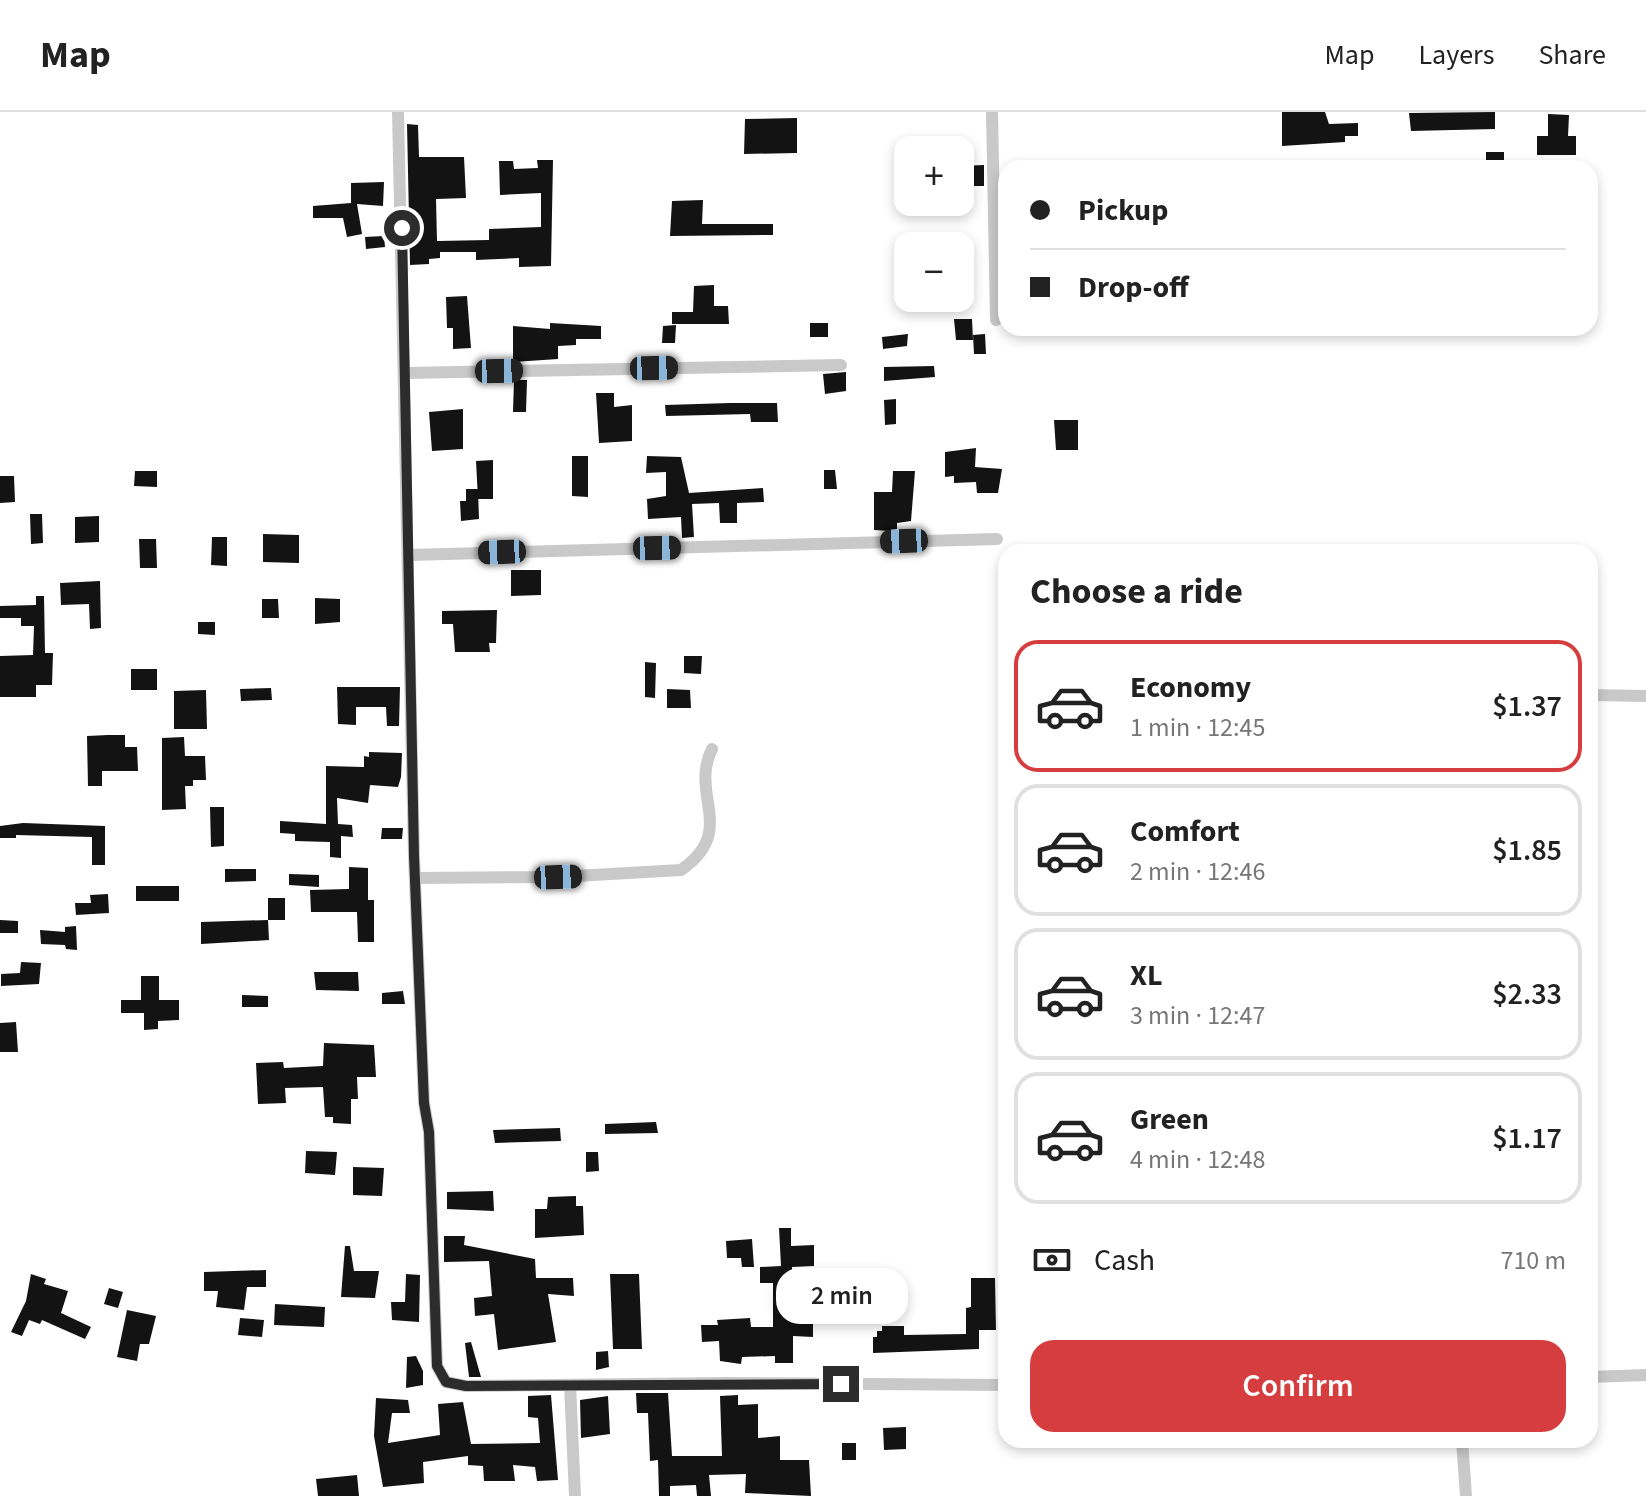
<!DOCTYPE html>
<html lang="en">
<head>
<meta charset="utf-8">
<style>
  body { margin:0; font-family:"Source Sans 3",sans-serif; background:#f6f6f6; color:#222; height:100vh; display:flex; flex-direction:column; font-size:30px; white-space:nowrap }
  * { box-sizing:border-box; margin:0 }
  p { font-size:26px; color:#767676 }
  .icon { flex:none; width:44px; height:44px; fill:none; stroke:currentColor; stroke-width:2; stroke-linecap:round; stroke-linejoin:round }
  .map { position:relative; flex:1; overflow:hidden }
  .panel { position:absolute; left:998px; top:432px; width:600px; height:904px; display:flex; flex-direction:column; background:#fff; border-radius:24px; box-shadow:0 4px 12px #0003 }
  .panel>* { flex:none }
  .hud { position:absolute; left:998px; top:48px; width:600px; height:176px; border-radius:24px; box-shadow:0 4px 12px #0003; display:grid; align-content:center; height:176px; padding:0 32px; background:#fff }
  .buttons { position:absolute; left:894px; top:24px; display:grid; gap:16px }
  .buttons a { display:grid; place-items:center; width:80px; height:80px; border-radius:16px; background:#fff; box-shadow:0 4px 12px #0003; font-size:40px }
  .end { position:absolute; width:36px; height:36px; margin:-18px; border:10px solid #2c2c2c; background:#fff; box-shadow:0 0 0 4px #fff }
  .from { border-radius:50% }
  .bubble { position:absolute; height:56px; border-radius:24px; background:#fff; box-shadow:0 4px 12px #0003; font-size:26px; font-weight:600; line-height:56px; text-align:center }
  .car { position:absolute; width:24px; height:48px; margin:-24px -12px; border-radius:10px; box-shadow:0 0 6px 2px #0007; background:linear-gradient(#222 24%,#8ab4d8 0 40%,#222 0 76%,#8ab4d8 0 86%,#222 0) }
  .hud b { display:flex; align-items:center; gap:28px; height:76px; font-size:30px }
  .hud b+b { border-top:2px solid #e0e0e0 }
  .hud i { width:20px; height:20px; background:#222 }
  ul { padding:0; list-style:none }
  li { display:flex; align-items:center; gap:24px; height:132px; margin:0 16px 12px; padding:0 16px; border:4px solid #e0e0e0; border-radius:24px }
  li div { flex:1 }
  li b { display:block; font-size:30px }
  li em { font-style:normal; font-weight:600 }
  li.current { border-color:#d53d3e }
  li>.icon { width:72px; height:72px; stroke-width:1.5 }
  h2 { padding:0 32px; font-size:36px; line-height:96px }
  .pay { display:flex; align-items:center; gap:20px; height:88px; padding:0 32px; font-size:30px }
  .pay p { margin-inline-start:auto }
  .action { display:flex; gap:16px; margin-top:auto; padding:16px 32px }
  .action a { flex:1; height:92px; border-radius:24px; background:#d53d3e; color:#fff; font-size:32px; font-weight:600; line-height:92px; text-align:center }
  header { display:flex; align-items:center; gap:48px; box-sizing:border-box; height:112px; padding:0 40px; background:#fff; border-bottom:2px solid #e0e0e0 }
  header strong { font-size:38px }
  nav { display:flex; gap:44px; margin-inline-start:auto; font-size:28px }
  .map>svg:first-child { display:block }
  .building { fill:#131313 }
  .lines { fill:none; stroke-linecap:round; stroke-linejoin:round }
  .minor { stroke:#c9c9c9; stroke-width:12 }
  .route { stroke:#2c2c2c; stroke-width:10 }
</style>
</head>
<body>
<header>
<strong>Map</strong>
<nav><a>Map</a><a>Layers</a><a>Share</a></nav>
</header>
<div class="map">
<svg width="1646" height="1384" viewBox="0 0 1646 1384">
  <rect width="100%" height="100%" fill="#fff"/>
  <path class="building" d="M1282,0H1325L1329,12L1358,11V24H1345V30L1282,34Z
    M1495,0V17L1411,19L1409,1Z
    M1548,2L1569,3L1568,24H1576V43H1537V24H1548Z
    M797,6V41L744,42L745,7Z
    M407,12L418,13L419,45H464L466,86L436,87L437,129L489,128V117L541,115V81L500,83L499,49H513L514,57L538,56L537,48H553L551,154L519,155V146L476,148V140H440V146L429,147V152L410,153Z
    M1486,40H1504V56H1486Z
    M984,53V74H960V54Z
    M384,70L383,94L357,92L362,122L347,125L343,106H313V94L351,91V71Z
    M703,88L702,112H773V123L670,124L672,89Z
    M384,124L385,135L366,137L365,125Z
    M714,173V194H728L729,212H672V200H693L694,174Z
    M467,184L471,236L453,237V216H447L446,185Z
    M954,207H972L973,228H956Z
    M550,211L601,214V227H576V233L558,234V247L513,250V214L550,217Z
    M810,211H828V225H810Z
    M676,213L675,231H662L663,214Z
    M908,222L907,234L883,237L882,225Z
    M985,222L986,242H974L973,223Z
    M934,254L935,265L884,269V255Z
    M846,260V279L825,282L823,262Z
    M514,268H527L526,300H513Z
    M596,281H614V295L632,293V329L599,331Z
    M896,287V312L885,313L884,288Z
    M730,291H777L778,310H751L750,302L666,304L665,293Z
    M463,297V337L432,339L429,300Z
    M1054,308H1078V338H1056Z
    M976,336L975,355L1002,357L998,381H977L976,370L954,371V364L945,365V340Z
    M572,344H588V385L572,384Z
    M647,344L681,345L689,381L763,376L764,390L737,391V411H720L719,391L692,392L694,425L682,426L681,405L648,407L647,387L666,384V360L646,361Z
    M493,348V387H478L476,349Z
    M824,358H835L837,377H824Z
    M135,359H157V375L134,374Z
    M893,359H915L911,409L897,411V417L889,419L874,418V380H892Z
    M0,364H14L15,390L0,391Z
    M466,377H478L479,407L461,409L460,389H466Z
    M30,402H42L43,431L31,432Z
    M99,404V430L75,431V405Z
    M263,422L299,423V451L263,450Z
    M212,425H227V454L211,453Z
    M139,427H156L157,456H140Z
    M511,458H541V483L511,484Z
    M100,469L101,516L90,517L89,492L61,493L60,471Z
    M36,484H44L45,541H53L52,573H36V585H0V544L33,543L34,514H21V506H0V494L36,493Z
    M315,486L340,487V510L315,512Z
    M262,487H278L279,506H262Z
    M497,498L496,531H489L490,540H455L453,512H442V499Z
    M198,510H215V523L198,522Z
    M684,544H702L701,562L684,561Z
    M645,550L656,551L655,586L645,585Z
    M131,557H157V578H131Z
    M337,575H400L399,614H387L386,595H356V613L338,612Z
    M271,576L272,588L241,589L240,577Z
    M667,577L690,578L691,596H667Z
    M206,578L207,617H174V579Z
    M108,623H125V635H137L138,659H102V674H88L87,624Z
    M184,625L185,644H205L206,668H193V674H185L186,697L162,698V626Z
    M369,640L402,641L401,665L398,675L370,673L368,691L337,686L338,712L352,713L353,725L341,724V746L330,745V730L295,729V722L280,721V709L326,712V654L364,655V644L369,645Z
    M210,695H224V734L211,735Z
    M23,711L105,714V753H92V725L16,723V726H0V714Z
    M382,716H403L402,727H381Z
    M349,755L368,756V788H374V830H358L357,800H311L310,778L349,777Z
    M225,757H256V769L225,770Z
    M289,762L319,763V775L289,773Z
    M136,774H179V789H136Z
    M108,782L109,801L76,803L75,791H91L90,783Z
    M268,786H285V808H268Z
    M0,808L18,809V821H0Z
    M268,808L269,828L201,832V810Z
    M76,814L77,838L66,837L65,833L41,832L40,818L65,820V815Z
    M21,850L41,851L39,872L1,874V862L20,861Z
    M314,860H358L359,879L316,878Z
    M141,864H159V888H179V908L158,909V917L144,918V901H121V888H141Z
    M403,879L405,892H382V881Z
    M242,883L268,884V895H242Z
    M16,910L18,940H0V911Z
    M324,931L374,933L376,965H357L358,987H351V1012L333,1011V1005H325L323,975L285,976L286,991L258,992L256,951L283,950L284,956L323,954Z
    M656,1010L658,1021L605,1022V1012Z
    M560,1016L561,1029L495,1031L493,1018Z
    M306,1039L337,1040L335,1063L305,1061Z
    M586,1040H598L599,1059L586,1060Z
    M353,1055L384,1056L382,1084L353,1083Z
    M493,1079L494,1099L447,1097V1080Z
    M576,1084V1094H583L584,1123L535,1126V1097H547L548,1085Z
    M779,1116H791V1134L814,1133V1154L792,1155L793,1207L813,1208V1225L793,1224V1251H775V1244L742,1245L741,1252L720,1249L719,1229L702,1230L701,1213H718L717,1208L750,1206L751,1215H773V1171H760V1155L781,1154Z
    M444,1124H465L464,1133L535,1147L536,1166H573L574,1184L548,1182L556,1230L498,1238L494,1202L475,1204L474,1186L492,1184L489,1149L444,1150Z
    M752,1127L754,1155H742L741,1146H727L726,1129Z
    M345,1134H350L354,1159H379L375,1186L341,1185Z
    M266,1158V1175H247L244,1198L216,1195L218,1179H204V1160Z
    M31,1162L46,1167L44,1172L68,1179L61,1201L91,1215L85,1227L42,1208L40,1212L29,1208L22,1224L11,1220L26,1189Z
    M406,1162L420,1163L419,1210L392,1208L391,1190H405Z
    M610,1162H639L642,1237H613Z
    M971,1166H995L996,1218H979V1237L873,1241V1225H877V1219H882V1214H904V1223L966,1222V1196L971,1195Z
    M109,1176L123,1180L118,1196L104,1192Z
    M275,1192L325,1195L324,1215L274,1213Z
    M127,1198L156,1204L149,1232H140L137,1249L117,1245Z
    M240,1206L264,1208L262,1225L238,1223Z
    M471,1230L481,1265H469L465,1231Z
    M608,1239L609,1255L596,1258V1240Z
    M416,1244L423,1259V1273L406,1276L407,1245Z
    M636,1281H668L672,1344H722L720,1284L738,1283V1293L758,1292V1326L780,1324V1348H809L811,1384L745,1381L746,1362L709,1363L711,1384H697L696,1373L670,1374V1384H659L658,1348L650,1349L648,1301H637Z
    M551,1283L558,1368L537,1369L535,1355L513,1353L515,1369H484L483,1354L468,1353V1344L423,1350L424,1371L383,1375L374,1324L376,1286L408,1288L410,1301H392L388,1331L440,1323L438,1292L463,1290L471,1332L540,1331L538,1306L528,1305V1284Z
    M608,1284L610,1322L581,1326L580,1288Z
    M906,1315V1337L884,1338L883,1316Z
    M842,1331H856V1348H842Z
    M357,1363L359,1384H318L316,1367Z"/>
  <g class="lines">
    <path class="minor" d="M398,0L414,744L424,991L429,1020L437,1254L446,1270L466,1274L724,1271L1006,1273
      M992,0L996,208
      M406,261L841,253
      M409,443L997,427
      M1590,583L1646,584
      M415,766L558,765L681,758C738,719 689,683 712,637
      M1590,1265L1646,1263
      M570,1273L575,1384
      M1462,1328L1466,1384"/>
  </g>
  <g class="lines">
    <path class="route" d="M402,116L414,744L424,991L429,1020L437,1254L446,1270L466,1274L841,1272"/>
  </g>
</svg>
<div class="buttons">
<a>+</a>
<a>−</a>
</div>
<i class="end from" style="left:402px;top:116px"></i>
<i class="end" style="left:841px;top:1272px"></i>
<div class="bubble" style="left:776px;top:1156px;width:132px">2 min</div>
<i class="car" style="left:654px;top:256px;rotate:89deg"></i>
<i class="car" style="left:499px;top:259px;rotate:89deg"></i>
<i class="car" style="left:904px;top:429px;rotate:268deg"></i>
<i class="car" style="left:657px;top:436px;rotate:89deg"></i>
<i class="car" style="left:502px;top:440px;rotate:268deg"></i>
<i class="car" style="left:558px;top:765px;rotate:88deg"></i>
<div class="hud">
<b><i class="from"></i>Pickup</b>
<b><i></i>Drop-off</b>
</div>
<section class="panel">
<h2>Choose a ride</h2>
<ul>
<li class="current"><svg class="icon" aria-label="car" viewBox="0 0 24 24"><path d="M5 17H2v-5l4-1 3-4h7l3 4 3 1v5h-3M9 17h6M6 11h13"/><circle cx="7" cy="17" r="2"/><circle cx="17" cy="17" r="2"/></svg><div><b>Economy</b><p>1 min · 12:45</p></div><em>$1.37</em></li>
<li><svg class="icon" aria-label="car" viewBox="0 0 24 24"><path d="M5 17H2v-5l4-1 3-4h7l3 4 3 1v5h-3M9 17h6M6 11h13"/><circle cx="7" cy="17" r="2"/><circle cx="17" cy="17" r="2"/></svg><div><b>Comfort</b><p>2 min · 12:46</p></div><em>$1.85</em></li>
<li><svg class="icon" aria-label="car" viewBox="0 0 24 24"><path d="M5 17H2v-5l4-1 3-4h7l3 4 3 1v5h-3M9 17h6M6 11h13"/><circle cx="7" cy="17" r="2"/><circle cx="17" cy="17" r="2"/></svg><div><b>XL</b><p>3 min · 12:47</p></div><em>$2.33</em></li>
<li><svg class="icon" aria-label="car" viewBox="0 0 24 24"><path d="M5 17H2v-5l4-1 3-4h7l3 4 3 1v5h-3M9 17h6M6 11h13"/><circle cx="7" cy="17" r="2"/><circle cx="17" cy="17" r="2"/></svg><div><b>Green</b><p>4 min · 12:48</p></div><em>$1.17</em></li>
</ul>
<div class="pay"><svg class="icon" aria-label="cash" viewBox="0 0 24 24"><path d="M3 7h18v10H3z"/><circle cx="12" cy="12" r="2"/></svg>Cash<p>710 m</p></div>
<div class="action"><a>Confirm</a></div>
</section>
</div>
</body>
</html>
